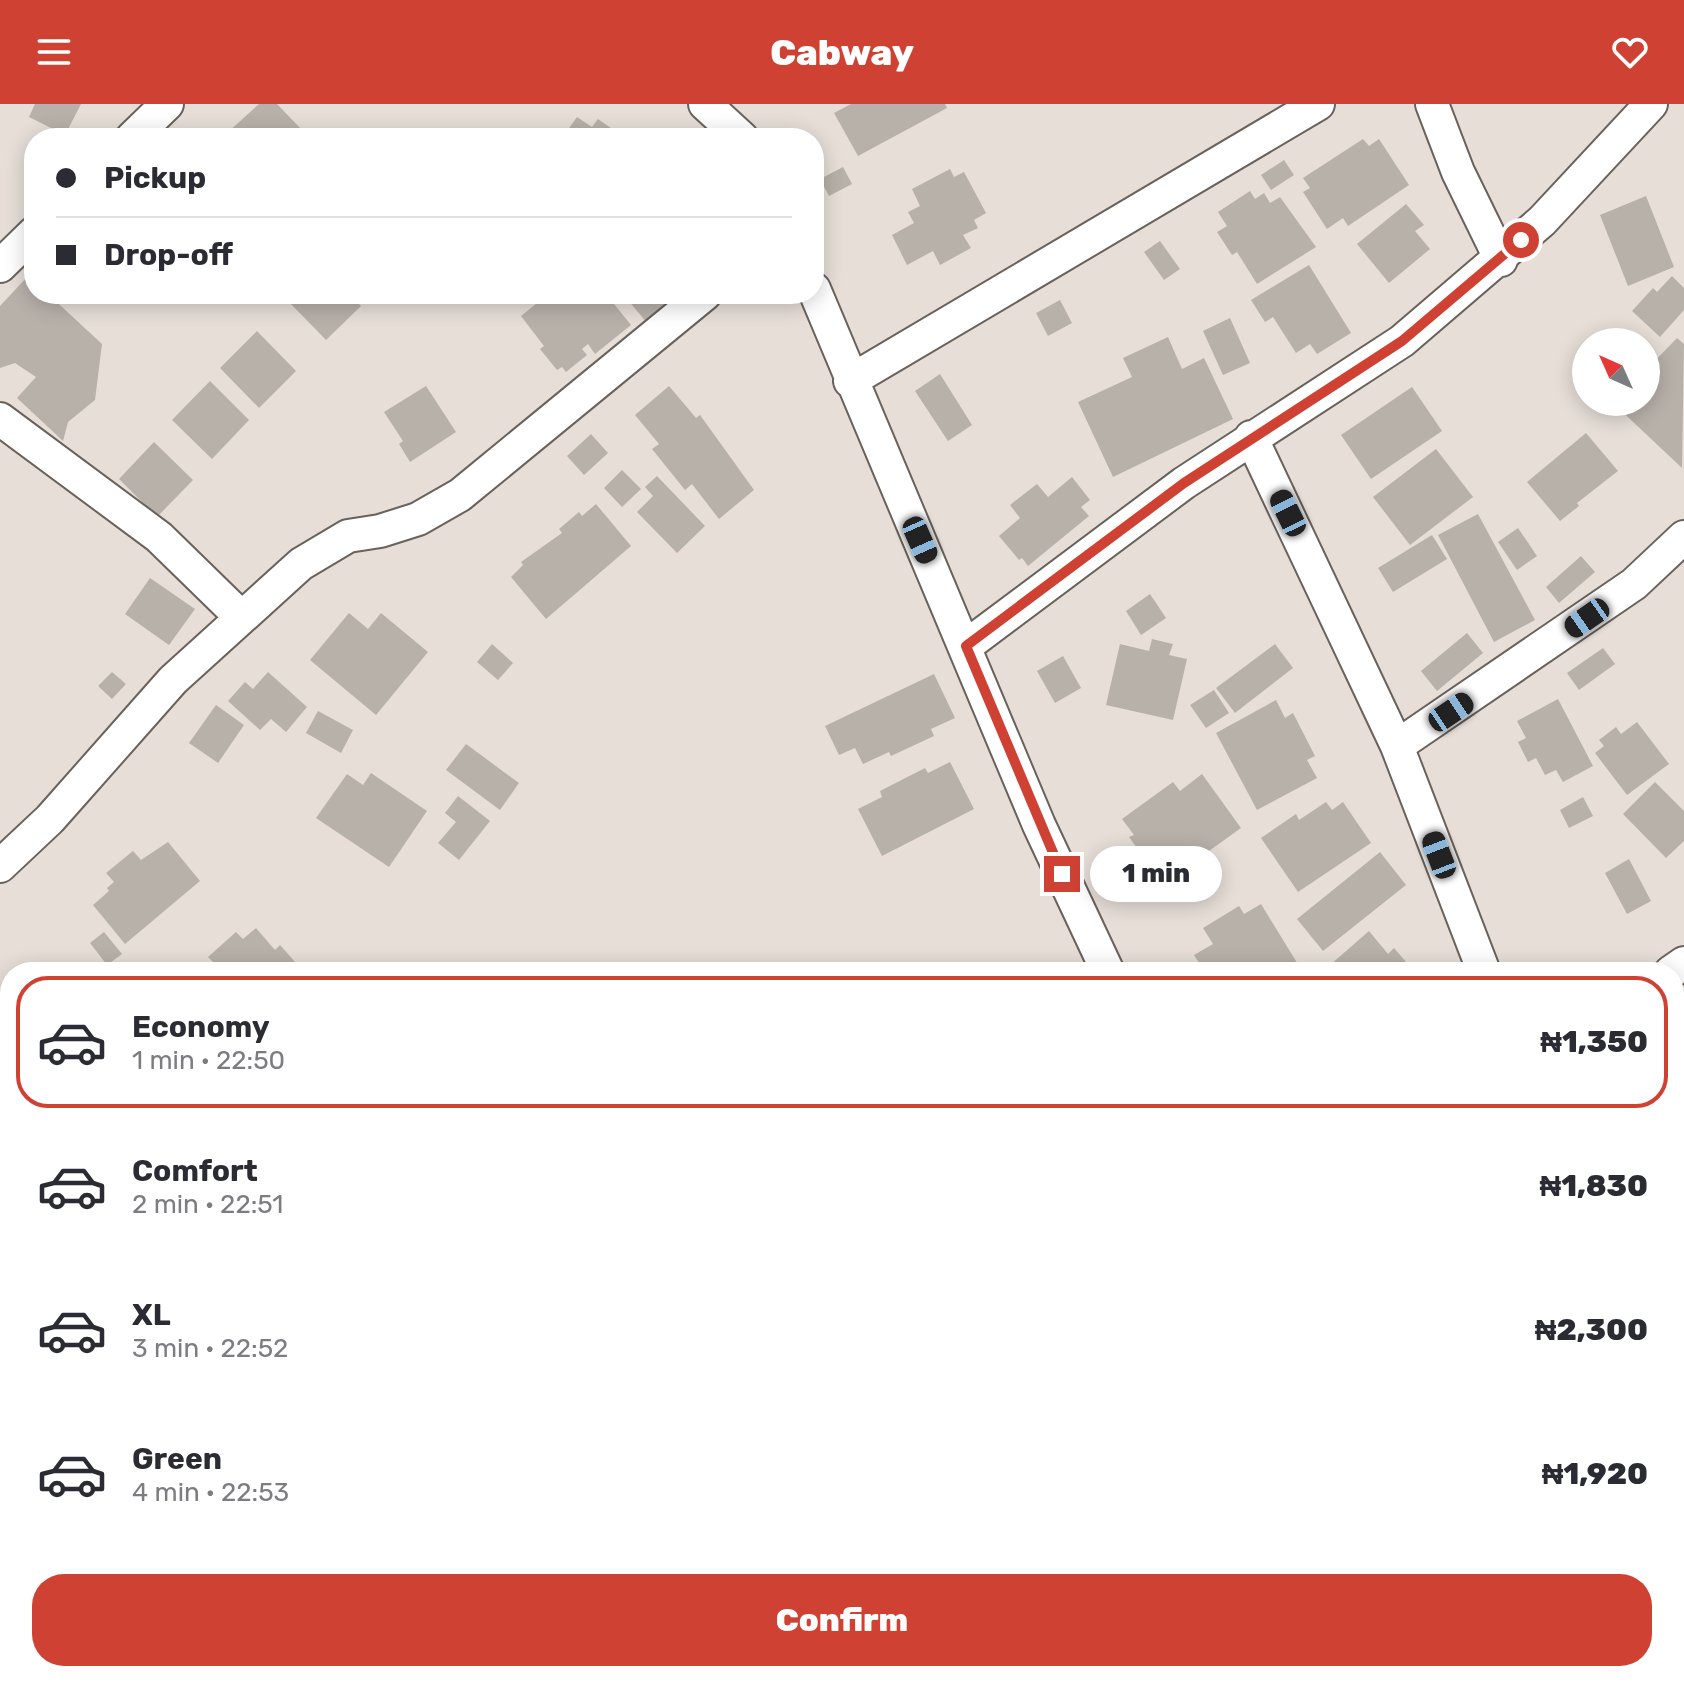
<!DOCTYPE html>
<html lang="en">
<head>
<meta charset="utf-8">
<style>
  body { margin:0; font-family:Rubik,sans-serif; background:#f7f7f7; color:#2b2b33; height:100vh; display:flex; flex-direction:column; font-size:30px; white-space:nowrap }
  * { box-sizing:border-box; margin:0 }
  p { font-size:26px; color:#7c7c81 }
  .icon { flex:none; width:44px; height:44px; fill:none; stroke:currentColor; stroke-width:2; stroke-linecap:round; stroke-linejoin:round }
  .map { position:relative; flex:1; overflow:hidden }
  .details { position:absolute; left:0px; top:858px; width:1684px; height:720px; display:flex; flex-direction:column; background:#fff; border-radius:32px 32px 0 0; box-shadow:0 4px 20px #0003 }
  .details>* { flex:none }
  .top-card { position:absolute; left:24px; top:24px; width:800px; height:176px; border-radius:32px; box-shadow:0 4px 20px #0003; display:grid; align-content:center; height:176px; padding:0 32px; background:#fff }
  .needle { width:52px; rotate:315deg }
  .fabs { position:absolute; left:1572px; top:224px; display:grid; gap:16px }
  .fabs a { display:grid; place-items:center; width:88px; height:88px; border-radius:50%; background:#fff; box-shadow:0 4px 20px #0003; font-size:40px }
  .end { position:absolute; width:36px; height:36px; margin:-18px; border:10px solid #cf4233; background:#fff; box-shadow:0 0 0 4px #fff }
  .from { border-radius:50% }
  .bubble { position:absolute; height:56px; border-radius:28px; background:#fff; box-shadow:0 4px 20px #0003; font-size:26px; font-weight:800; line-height:56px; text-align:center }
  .car { position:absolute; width:24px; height:48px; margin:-24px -12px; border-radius:10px; box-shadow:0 0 6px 2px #0007; background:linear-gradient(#222 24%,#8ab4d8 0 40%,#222 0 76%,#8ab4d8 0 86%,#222 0) }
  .top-card b { display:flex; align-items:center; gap:28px; height:76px; font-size:30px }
  .top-card b+b { border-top:2px solid #e1e1e2 }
  .top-card i { width:20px; height:20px; background:#2b2b33 }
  ul { padding:14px 0 0; list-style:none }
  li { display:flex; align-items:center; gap:24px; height:132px; margin:0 16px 12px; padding:0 16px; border:4px solid transparent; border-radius:32px }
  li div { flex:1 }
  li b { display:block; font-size:30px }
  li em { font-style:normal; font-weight:800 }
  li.on { border-color:#cf4233 }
  li>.icon { width:72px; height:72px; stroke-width:1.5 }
  .action { display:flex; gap:16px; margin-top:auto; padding:16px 32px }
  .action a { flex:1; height:92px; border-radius:32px; background:#cf4233; color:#fff; font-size:32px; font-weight:800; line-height:92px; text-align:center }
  header { display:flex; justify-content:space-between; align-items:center; height:104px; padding:0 32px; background:#cf4233; color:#fff; font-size:36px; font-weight:800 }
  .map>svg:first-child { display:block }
  .building { fill:#b8b1aa }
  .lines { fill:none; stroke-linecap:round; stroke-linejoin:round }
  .minor-casing { stroke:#69625c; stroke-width:36 }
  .minor { stroke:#fff; stroke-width:32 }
  .route { stroke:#cf4233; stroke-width:10 }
</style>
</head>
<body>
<header><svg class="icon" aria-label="menu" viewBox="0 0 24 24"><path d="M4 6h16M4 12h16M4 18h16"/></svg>Cabway<svg class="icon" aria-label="heart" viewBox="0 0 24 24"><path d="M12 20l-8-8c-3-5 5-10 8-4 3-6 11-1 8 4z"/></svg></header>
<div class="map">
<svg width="1684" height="1578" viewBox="0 0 1684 1578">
  <rect width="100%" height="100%" fill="#e6ded7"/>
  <path class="building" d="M35,0H81L65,31L29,13Z
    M259,0H277L304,28L298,34H231L227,29Z
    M851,0H945L947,4L858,52L834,9Z
    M577,13L592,23L598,15L618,29L615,34H562Z
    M1363,35L1369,42L1379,35L1409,81L1348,122L1343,114L1327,125L1303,88L1310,84L1303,74Z
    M1284,56L1294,71L1271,86L1261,71Z
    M843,63L852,80L829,92L820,75Z
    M950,65L954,73L964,68L986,109L974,116L978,124L963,131L971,144L940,161L933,147L907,161L892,131L914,119L908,108L920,102L912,85Z
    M1250,87L1255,95L1264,89L1270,99L1280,93L1316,143L1257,180L1237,148L1232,151L1217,128L1227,122L1218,108Z
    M1646,92L1674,163L1628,182L1600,111Z
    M1406,100L1424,121L1415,127L1430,145L1389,179L1357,140Z
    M1160,137L1180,165L1164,176L1144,148Z
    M1309,161L1351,229L1317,250L1310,240L1296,249L1273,213L1265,218L1251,196Z
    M28,172L34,177V190H48L102,240L95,296L68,318L63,337L17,294L36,273L15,259L0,264V202Z
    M1672,172L1684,184V206L1660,233L1632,207L1653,184L1657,188Z
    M295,190H350L361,202L326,236L288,197Z
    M548,190H606L631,221L595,250L588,240L582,245L587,251L566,268L562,263L557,266L540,245L544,242L521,212Z
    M623,190H661L670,201L647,219Z
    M1060,196L1072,219L1048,232L1036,209Z
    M1230,214L1250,259L1223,271L1203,227Z
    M257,227L296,267L259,304L220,264Z
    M1168,233L1182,265L1204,254L1233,315L1113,373L1078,298L1132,273L1123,254Z
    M1677,234L1684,240L1682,364L1614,300L1646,298V266Z
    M940,270L972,321L948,337L915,287Z
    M210,277L249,316L212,355L172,316Z
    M426,282L456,328L410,358L399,340L403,337L384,308Z
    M669,282L696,314L700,311L754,386L719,415L692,380L685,386L652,345L659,340L635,311Z
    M1412,283L1442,327L1371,375L1341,331Z
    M1586,329L1618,367L1577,399L1579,402L1560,417L1527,378Z
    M591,330L608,349L584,371L567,352Z
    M154,338L193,376L157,413L119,375Z
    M1436,345L1473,393L1410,441L1373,393Z
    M622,366L641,385L622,403L604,384Z
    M657,372L705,422L677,449L637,408L653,392L645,383Z
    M1072,373L1090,396L1081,403L1089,412L1028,462L1022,454L1019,456L999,432L1020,414L1010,401L1037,380L1048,393Z
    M596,400L631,442L546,515L511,473L523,461L521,458L562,429L559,425L579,408L582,412Z
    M1478,410L1535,516L1494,538L1438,431Z
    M1518,424L1537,452L1517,466L1498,438Z
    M1432,431L1447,455L1393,488L1378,464Z
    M1581,452L1595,468L1559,499L1546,483Z
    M150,474L195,505L169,541L125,510Z
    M1150,490L1166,514L1141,531L1126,507Z
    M349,509L368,525L381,509L428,548L376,611L310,556Z
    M1467,529L1483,549L1437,587L1421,567Z
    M1152,535L1173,540L1169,551L1187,555L1173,616L1106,601L1120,540L1149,547Z
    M492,540L513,559L498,576L477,558Z
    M1275,540L1293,564L1235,609L1216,584Z
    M1603,544L1615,560L1579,586L1567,569Z
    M1063,552L1081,584L1055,599L1037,567Z
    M112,568L126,580L112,595L98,582Z
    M268,568L307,603L286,628L271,615L260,626L228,597L245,578L253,585Z
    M934,570L955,614L931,625L934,632L891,652L889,648L863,660L855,644L839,651L825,622Z
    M1214,586L1229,609L1206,624L1190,601Z
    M1558,595L1593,662L1563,678L1556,666L1545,671L1536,654L1528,658L1518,638L1526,634L1517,617Z
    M1276,596L1285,614L1293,609L1315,652L1307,656L1317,674L1257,706L1216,629Z
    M216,601L244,621L218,659L189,639Z
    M318,607L353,626L341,649L306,629Z
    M1637,618L1669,660L1627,691L1595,649L1604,642L1599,636L1616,623L1621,630Z
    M466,640L519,679L500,706L446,666Z
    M950,658L974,705L882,752L858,705L882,693L880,687L925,664L928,669Z
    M371,669L427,707L389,763L316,714L347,670L363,681Z
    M1202,670L1241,724L1163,780L1129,733L1134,731L1122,715L1173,678L1180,687Z
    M1655,678L1684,707V737L1666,754L1623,710Z
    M458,692L490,717L459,756L438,739L456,718L445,709Z
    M1583,693L1593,712L1569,724L1560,706Z
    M1326,698L1332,706L1343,698L1371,739L1298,788L1261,734L1296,710L1299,716Z
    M168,738L200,777L125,840L93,801L109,787L107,784L114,778L106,769L133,747L141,756Z
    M1380,748L1406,781L1323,847L1297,815Z
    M1629,755L1651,797L1627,810L1605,769Z
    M1261,800L1299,862L1289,868H1205L1194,851L1213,840L1203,824L1239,802L1244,810Z
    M256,824L275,846L280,841L304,868H206L215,860L208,853L236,828L243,835Z
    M1369,827L1388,850L1394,844L1413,866L1322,868Z
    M104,828L122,850L107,861L90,839Z
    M0,932L10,935V962L0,959Z
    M1684,980V1049L1674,1054V985Z
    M0,1012L10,1019V1072L0,1065Z
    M1674,1081L1684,1093V1100L1674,1108Z
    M0,1419L10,1431V1458L0,1466Z
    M1675,1519L1684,1520V1559L1674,1558Z
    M734,1568H808L811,1574L804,1578H739Z
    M1155,1568H1218L1206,1578H1163Z
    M1360,1568H1390L1394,1578H1364Z
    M1506,1568H1565L1566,1578H1494V1572Z
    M858,1569L865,1578H846Z"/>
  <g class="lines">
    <g class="minor-casing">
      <path id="minor" d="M705,0L742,34
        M1432,0L1458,68L1501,156
        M132,34L167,0
        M0,162L34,129
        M814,185L1039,721L1108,868
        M850,277L1318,0
        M0,315L159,433L241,513
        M1251,333L1397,642L1634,480L1684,433
        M966,542L1184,379L1402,237L1542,117L1651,0
        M1397,642L1484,868
        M0,762L50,715L173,576L301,460L348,432L380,427L418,415L460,391L705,190
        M1671,868L1684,859
        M685,1568L689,1578
        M1395,1568L1399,1578
        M338,1578L351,1568"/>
    </g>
    <use href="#minor" class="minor"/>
  </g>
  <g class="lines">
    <path class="route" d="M1062,770L966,542L1184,379L1402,237L1521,136"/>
  </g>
</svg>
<div class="fabs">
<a><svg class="needle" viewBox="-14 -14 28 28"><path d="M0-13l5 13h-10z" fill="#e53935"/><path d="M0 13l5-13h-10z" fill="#7c7c81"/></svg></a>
</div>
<i class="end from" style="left:1521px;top:136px"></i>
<i class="end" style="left:1062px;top:770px"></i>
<div class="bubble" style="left:1090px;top:742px;width:132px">1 min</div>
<i class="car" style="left:1288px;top:409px;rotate:334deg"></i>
<i class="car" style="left:920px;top:436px;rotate:156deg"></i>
<i class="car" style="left:1587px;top:514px;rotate:235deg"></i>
<i class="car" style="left:1451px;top:608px;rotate:56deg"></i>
<i class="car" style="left:1439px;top:751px;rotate:339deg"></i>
<div class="top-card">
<b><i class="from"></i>Pickup</b>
<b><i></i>Drop-off</b>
</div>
<section class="details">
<ul>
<li class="on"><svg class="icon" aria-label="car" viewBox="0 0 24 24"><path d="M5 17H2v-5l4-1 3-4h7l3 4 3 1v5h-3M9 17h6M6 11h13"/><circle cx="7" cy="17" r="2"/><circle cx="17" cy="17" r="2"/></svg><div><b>Economy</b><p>1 min · 22:50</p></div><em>₦1,350</em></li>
<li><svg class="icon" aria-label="car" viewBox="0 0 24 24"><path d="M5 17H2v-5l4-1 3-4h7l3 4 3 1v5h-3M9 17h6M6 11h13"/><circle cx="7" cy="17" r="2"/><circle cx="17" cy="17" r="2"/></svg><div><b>Comfort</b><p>2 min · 22:51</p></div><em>₦1,830</em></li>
<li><svg class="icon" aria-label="car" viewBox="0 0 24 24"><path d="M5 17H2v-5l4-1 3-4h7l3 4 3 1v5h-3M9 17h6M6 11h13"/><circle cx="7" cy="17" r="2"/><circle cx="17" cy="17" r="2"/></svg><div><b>XL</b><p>3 min · 22:52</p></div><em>₦2,300</em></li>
<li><svg class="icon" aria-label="car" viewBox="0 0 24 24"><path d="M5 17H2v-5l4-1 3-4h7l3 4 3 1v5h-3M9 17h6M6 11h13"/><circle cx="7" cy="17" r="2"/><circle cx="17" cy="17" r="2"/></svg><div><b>Green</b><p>4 min · 22:53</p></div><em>₦1,920</em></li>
</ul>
<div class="action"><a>Confirm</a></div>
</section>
</div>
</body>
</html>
